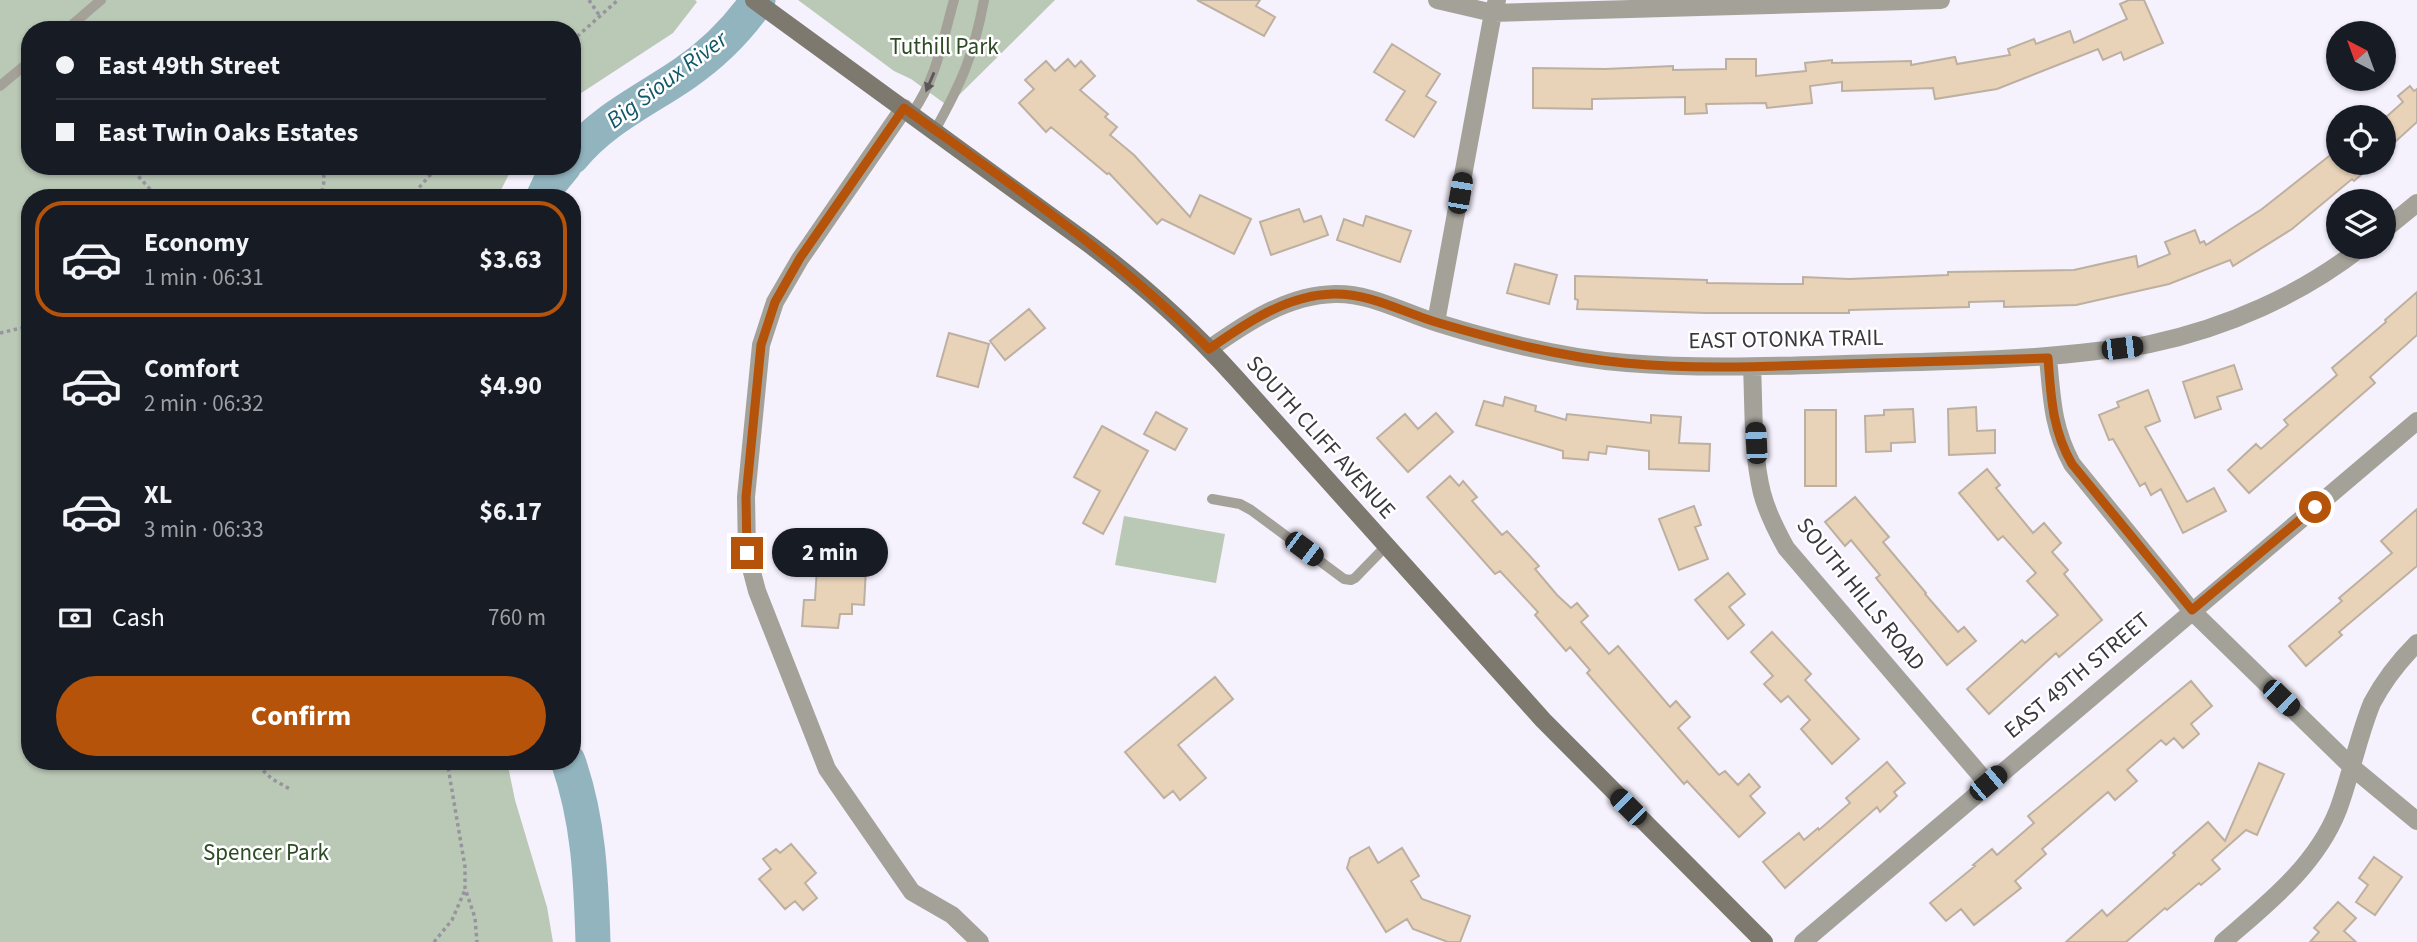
<!DOCTYPE html>
<html lang="en">
<head>
<meta charset="utf-8">
<style>
  body { margin:0; font-family:"Source Sans 3",sans-serif; background:#242831; color:#f1f3f6; height:100vh; display:flex; flex-direction:column; font-size:26px; white-space:nowrap }
  * { box-sizing:border-box; margin:0 }
  p { font-size:23px; color:#9ea1a6 }
  .icon { flex:none; width:38px; height:38px; fill:none; stroke:currentColor; stroke-width:2; stroke-linecap:round; stroke-linejoin:round }
  .map { position:relative; flex:1; overflow:hidden }
  .drawer { position:absolute; left:21px; top:189px; width:560px; height:581px; display:flex; flex-direction:column; background:#171b24; border-radius:28px; box-shadow:0 2px 5px #0004 }
  .drawer>* { flex:none }
  .guide { position:absolute; left:21px; top:21px; width:560px; height:154px; border-radius:28px; box-shadow:0 2px 5px #0004; display:grid; align-content:center; height:154px; padding:0 35px; background:#171b24 }
  .needle { width:46px; rotate:319deg }
  .buttons { position:absolute; left:2326px; top:21px; display:grid; gap:14px }
  .buttons a { display:grid; place-items:center; width:70px; height:70px; border-radius:50%; background:#171b24; box-shadow:0 2px 5px #0004; font-size:35px }
  .end { position:absolute; width:32px; height:32px; margin:-16px; border:9px solid #b45309; background:#fff; box-shadow:0 0 0 4px #fff }
  .from { border-radius:50% }
  .bubble { position:absolute; height:49px; border-radius:24px; background:#171b24; box-shadow:0 2px 5px #0004; font-size:23px; font-weight:700; line-height:49px; text-align:center }
  .car { position:absolute; width:21px; height:42px; margin:-21px -10px; border-radius:9px; box-shadow:0 0 5px 2px #0007; background:linear-gradient(#222 24%,#8ab4d8 0 40%,#222 0 76%,#8ab4d8 0 86%,#222 0) }
  .guide b { display:flex; align-items:center; gap:24px; height:66px; font-size:26px }
  .guide b+b { border-top:2px solid #363941 }
  .guide i { width:18px; height:18px; background:#f1f3f6 }
  ul { padding:12px 0 0; list-style:none }
  li { display:flex; align-items:center; gap:21px; height:116px; margin:0 14px 10px; padding:0 21px; border:4px solid transparent; border-radius:28px }
  li div { flex:1 }
  li b { display:block; font-size:26px }
  li em { font-style:normal; font-weight:700 }
  li.active { border-color:#b45309 }
  li>.icon { width:63px; height:63px; stroke-width:1.5 }
  .pay { display:flex; align-items:center; gap:18px; height:77px; padding:0 35px; font-size:26px }
  .pay p { margin-inline-start:auto }
  .primary-button { display:flex; gap:14px; margin-top:auto; padding:14px 35px }
  .primary-button a { flex:1; height:80px; border-radius:42px; background:#b45309; color:#fff; font-size:28px; font-weight:700; line-height:80px; text-align:center }
  .map>svg:first-child { display:block }
  .green { fill:#bac8b6 }
  .lines { fill:none; stroke-linecap:round; stroke-linejoin:round }
  .river { stroke:#91b4bf; stroke-width:35 }
  .building { fill:#e8d3b9; stroke:#bdb0a0; stroke-width:2 }
  .path { stroke:#97949e; stroke-width:3.5; stroke-dasharray:3.5 3.5; stroke-linecap:butt }
  .service { stroke:#a4a199; stroke-width:10 }
  .minor { stroke:#a4a199; stroke-width:18 }
  .tertiary { stroke:#a4a199; stroke-width:18 }
  .secondary { stroke:#7e796e; stroke-width:18 }
  .oneway { fill:#5a585a }
  .route { stroke:#b45309; stroke-width:9 }
  .labels { text-anchor:middle; dominant-baseline:central; stroke-width:5; stroke-linejoin:round; paint-order:stroke }
  .park-label { font-size:23px; fill:#2d4b25; stroke:#fff }
  .street-label { font-size:23px; fill:#3a383f; stroke:#fff }
  .water-label { font-size:24px; font-style:italic; fill:#10586a; stroke:#fff }
</style>
</head>
<body>
<div class="map">
<svg width="2417" height="942" viewBox="0 0 2417 942">
  <rect width="100%" height="100%" fill="#f5f1fd"/>
  <path class="green" d="M0,0H695L697,2L673,33L572,99V30H30V166H513L497,198H30V761H507L515,800L547,907L553,942H0Z
    M798,0H1055L948,106L911,79L894,71Z
    M1124,516L1225,534L1216,583L1115,565Z"/>
  <g class="lines">
    <path class="river" d="M572,157C603,119 646,100 685,73C714,53 738,29 758,0
      M543,198L550,183L564,166
      M568,761C589,821 591,879 593,942"/>
  </g>
  <path class="building" d="M1197,0H1260L1256,6L1275,17L1264,36Z
    M2129,0H2144L2163,43L2124,60L2121,52L2103,60L2098,49L1997,89L1935,99L1933,88L1842,91V82L1810,86L1812,103L1767,108L1766,103L1706,104L1707,113L1685,114V97L1592,99V109L1533,108V68L1605,69L1673,66V70L1726,69V59H1756V76L1806,71L1805,63L1832,60V63L1911,61V65L1955,57L1957,64L2010,55L2008,49L2034,39L2036,44L2070,31L2074,43L2127,19L2120,4Z
    M1392,44L1440,74L1426,96L1436,102L1414,137L1386,120L1405,91L1374,72Z
    M1068,59L1075,67L1081,61L1095,76L1080,90L1108,114L1105,117L1117,127L1110,135L1134,155L1190,217L1200,195L1251,219L1234,254L1162,219L1157,224L1109,173L1107,174L1051,127L1046,132L1019,103L1034,89L1025,80L1046,61L1055,71Z
    M2410,86L2414,91L2417,89V122L2384,152V119L2403,102L2398,96Z
    M2338,149V163H2375L2354,181L2352,179L2292,229L2233,266L2230,260L2169,284L2076,305L2004,307V301L1969,302V307L1849,310V313H1706L1577,309L1578,300L1575,299V276L1707,280V283L1788,284H1803V277L1849,279L1948,275V272L2074,270L2136,256L2138,267L2170,254L2165,242L2195,230L2200,243L2204,241L2206,245L2262,209Z
    M1299,209L1304,222L1321,216L1328,235L1271,255L1260,222Z
    M1366,216L1411,231L1400,262L1337,240L1344,219L1363,226Z
    M1515,264L1557,275L1549,304L1507,293Z
    M2417,292V335L2370,377L2375,383L2249,493L2228,470L2256,444L2261,449L2288,425L2284,420L2337,375L2332,368L2386,322L2385,320Z
    M1029,309L1045,328L1005,360L990,341Z
    M949,333L989,344L978,387L937,376Z
    M2234,365L2242,389L2217,397L2221,409L2195,418L2183,382Z
    M2148,390L2160,421L2145,427L2187,502L2214,488L2226,511L2183,533L2161,489L2151,495L2145,483L2140,486L2113,439L2109,440L2099,415L2119,407L2117,402Z
    M1505,397L1536,406L1535,411L1566,420L1567,414L1651,423V415L1681,417L1679,443L1710,444L1709,471L1649,469V451L1607,446L1606,454L1589,452L1588,460L1563,458V451L1476,425L1484,401L1503,406Z
    M1976,407L1977,431L1995,430V453L1949,455L1948,409Z
    M1913,409L1915,442L1891,443V451L1866,452L1865,416L1884,415V410Z
    M1805,410H1836V486H1805Z
    M1156,412L1187,429L1175,450L1144,434Z
    M1436,413L1453,432L1408,472L1377,438L1405,414L1418,429Z
    M1102,426L1148,451L1103,534L1083,523L1100,491L1074,477Z
    M1987,469L2000,485L1996,488L2033,533L2044,523L2061,543L2052,552L2068,570L2064,574L2102,620L2059,657L2056,653L1989,714L1967,689L2022,640L2025,643L2058,615L2027,581L2036,573L2003,536L1998,540L1959,493Z
    M1450,476L1459,486L1463,481L1477,497L1472,501L1502,535L1507,531L1539,566L1535,569L1557,595L1571,608L1577,603L1588,616L1581,622L1609,654L1618,646L1670,707L1676,701L1690,717L1678,728L1719,775L1725,771L1738,785L1749,774L1760,787L1750,796L1765,813L1739,837L1687,781L1684,784L1587,673L1590,670L1570,647L1566,651L1535,615L1538,612L1500,571L1495,574L1427,497Z
    M1855,497L1889,537L1883,542L1926,593L1925,594L1958,632L1964,627L1976,641L1947,665L1876,578L1880,575L1851,540L1845,546L1825,522Z
    M1694,506L1701,525L1695,527L1708,559L1679,570L1659,519Z
    M2417,509V566L2339,632L2342,635L2306,666L2289,646L2342,601L2339,598L2392,553L2381,541Z
    M817,567L866,569L864,605L852,604V614H840L838,628L802,626L804,600H815Z
    M1728,573L1745,594L1729,607L1744,625L1728,639L1695,600Z
    M1772,632L1811,674L1805,680L1859,739L1832,764L1801,729L1810,720L1788,696L1781,702L1764,684L1773,676L1751,652Z
    M1215,677L1233,699L1178,745L1206,778L1180,800L1173,791L1164,798L1125,752Z
    M2191,681L2212,706L2191,724L2199,734L2183,748L2174,738L2166,745L2161,740L2127,770L2137,781L2115,800L2108,792L2042,849L2046,854L2015,881L2021,888L1974,925L1961,909L1946,921L1930,903L1975,866L1973,865L1992,849L1997,855L2034,823L2028,816Z
    M1887,762L1905,783L1894,792L1897,796L1880,812L1877,807L1785,888L1763,862L1799,833L1804,840L1818,828L1819,830L1850,803L1846,798Z
    M2259,763L2284,774L2257,835L2246,830L2212,860L2220,869L2201,885L2199,883L2167,910L2165,908L2126,942H2066L2102,910L2107,916L2175,855L2173,853L2208,822L2225,841Z
    M791,844L816,873L805,883L817,898L803,910L795,901L785,909L759,879L771,869L763,859L776,849L780,853Z
    M1369,847L1378,863L1402,848L1419,876L1411,881L1422,899L1470,916L1460,942H1448L1413,929L1407,919L1386,932L1347,868L1350,858Z
    M2374,857L2402,877L2375,915L2356,902L2368,885L2359,878Z
    M2338,902L2356,918L2344,931L2356,942H2310L2319,932L2314,928Z"/>
  <g class="lines">
    <path class="path" d="M589,0L599,15
      M572,41L618,0
      M129,166L158,198
      M319,198C324,188 326,176 321,166
      M410,198L438,166
      M0,333L30,326
      M253,761L272,779L290,789
      M447,761L465,867V888L475,918L477,942
      M434,942L452,920L465,890"/>
    <path class="service" d="M66,30L101,0
      M0,86L30,61
      M912,113C936,80 943,39 954,0
      M935,130C962,82 974,54 984,0
      M1212,499L1240,504L1251,510L1344,579L1351,580L1355,578L1386,546"/>
    <path class="minor" d="M1437,0L1493,13L1941,0
      M904,108L800,259L775,302L761,345L746,497L747,553L757,591L827,769L912,892L952,915L980,942
      M2384,230L2417,203
      M1436,322L1493,13L1497,0
      M1209,349C1246,323 1287,295 1335,294C1371,293 1404,313 1438,323C1499,342 1564,358 1627,363C1711,370 1796,365 1880,363C1952,361 2025,360 2097,351C2115,349 2133,348 2150,344C2226,328 2301,295 2362,247
      M2048,358C2052,398 2052,427 2072,464L2191,610L2353,768L2417,821
      M1752,367C1754,408 1752,452 1762,493C1767,512 1776,530 1786,548L1988,784
      M2223,942C2267,904 2316,866 2338,810C2351,775 2358,737 2372,703C2384,680 2399,661 2417,643"/>
    <path class="tertiary" d="M1803,942L2417,421"/>
    <path class="secondary" d="M754,0L1089,244C1142,284 1191,328 1236,378L1543,720L1764,942"/>
  </g>
  <defs><path id="oneway-solid" d="M-6-.8H1V-3.2L6.5 0L1 3.2V.8H-6Z" transform="scale(1.75)"/></defs>
  <use class="oneway" href="#oneway-solid" transform="translate(930 82) rotate(113)"/>
  <g class="lines">
    <path class="route" d="M747,553L746,497L761,345L775,302L800,258L904,108C1009,183 1118,257 1209,349C1246,323 1287,295 1333,294C1371,293 1404,313 1439,323C1500,341 1562,357 1625,363C1686,369 1749,367 1810,365C1889,363 1968,360 2048,358C2051,397 2052,429 2072,464L2192,610L2315,507"/>
  </g>
  <g class="labels">
    <g class="park-label">
      <text x="944" y="46">Tuthill Park</text>
      <text x="266" y="852">Spencer Park</text>
    </g>
    <g class="street-label">
      <text transform="translate(1786 339) rotate(-1)">EAST OTONKA TRAIL</text>
      <text transform="translate(1321 437) rotate(48)">SOUTH CLIFF AVENUE</text>
      <text transform="translate(1861 594) rotate(51)">SOUTH HILLS ROAD</text>
      <text transform="translate(2077 675) rotate(-40)">EAST 49TH STREET</text>
    </g>
    <g class="water-label">
      <text transform="translate(667 80) rotate(-37)">Big Sioux River</text>
    </g>
  </g>
</svg>
<div class="buttons">
<a><svg class="needle" viewBox="-14 -14 28 28"><path d="M0-13l5 13h-10z" fill="#e53935"/><path d="M0 13l5-13h-10z" fill="#9ea1a6"/></svg></a>
<a><svg class="icon" aria-label="locate" viewBox="0 0 24 24"><circle cx="12" cy="12" r="6"/><path d="M12 2v4M12 18v4M2 12h4M18 12h4"/></svg></a>
<a><svg class="icon" aria-label="layers" viewBox="0 0 24 24"><path d="M12 4l9 5-9 5-9-5zM3 14l9 5 9-5"/></svg></a>
</div>
<i class="end from" style="left:2315px;top:507px"></i>
<i class="end" style="left:747px;top:553px"></i>
<div class="bubble" style="left:772px;top:528px;width:116px">2 min</div>
<i class="car" style="left:1460px;top:193px;rotate:10deg"></i>
<i class="car" style="left:2122px;top:348px;rotate:83deg"></i>
<i class="car" style="left:1756px;top:443px;rotate:357deg"></i>
<i class="car" style="left:1304px;top:549px;rotate:127deg"></i>
<i class="car" style="left:2281px;top:698px;rotate:134deg"></i>
<i class="car" style="left:1988px;top:783px;rotate:50deg"></i>
<i class="car" style="left:1628px;top:807px;rotate:315deg"></i>
<div class="guide">
<b><i class="from"></i>East 49th Street</b>
<b><i></i>East Twin Oaks Estates</b>
</div>
<section class="drawer">
<ul>
<li class="active"><svg class="icon" aria-label="car" viewBox="0 0 24 24"><path d="M5 17H2v-5l4-1 3-4h7l3 4 3 1v5h-3M9 17h6M6 11h13"/><circle cx="7" cy="17" r="2"/><circle cx="17" cy="17" r="2"/></svg><div><b>Economy</b><p>1 min · 06:31</p></div><em>$3.63</em></li>
<li><svg class="icon" aria-label="car" viewBox="0 0 24 24"><path d="M5 17H2v-5l4-1 3-4h7l3 4 3 1v5h-3M9 17h6M6 11h13"/><circle cx="7" cy="17" r="2"/><circle cx="17" cy="17" r="2"/></svg><div><b>Comfort</b><p>2 min · 06:32</p></div><em>$4.90</em></li>
<li><svg class="icon" aria-label="car" viewBox="0 0 24 24"><path d="M5 17H2v-5l4-1 3-4h7l3 4 3 1v5h-3M9 17h6M6 11h13"/><circle cx="7" cy="17" r="2"/><circle cx="17" cy="17" r="2"/></svg><div><b>XL</b><p>3 min · 06:33</p></div><em>$6.17</em></li>
</ul>
<div class="pay"><svg class="icon" aria-label="cash" viewBox="0 0 24 24"><path d="M3 7h18v10H3z"/><circle cx="12" cy="12" r="2"/></svg>Cash<p>760 m</p></div>
<div class="primary-button"><a>Confirm</a></div>
</section>
</div>
</body>
</html>
